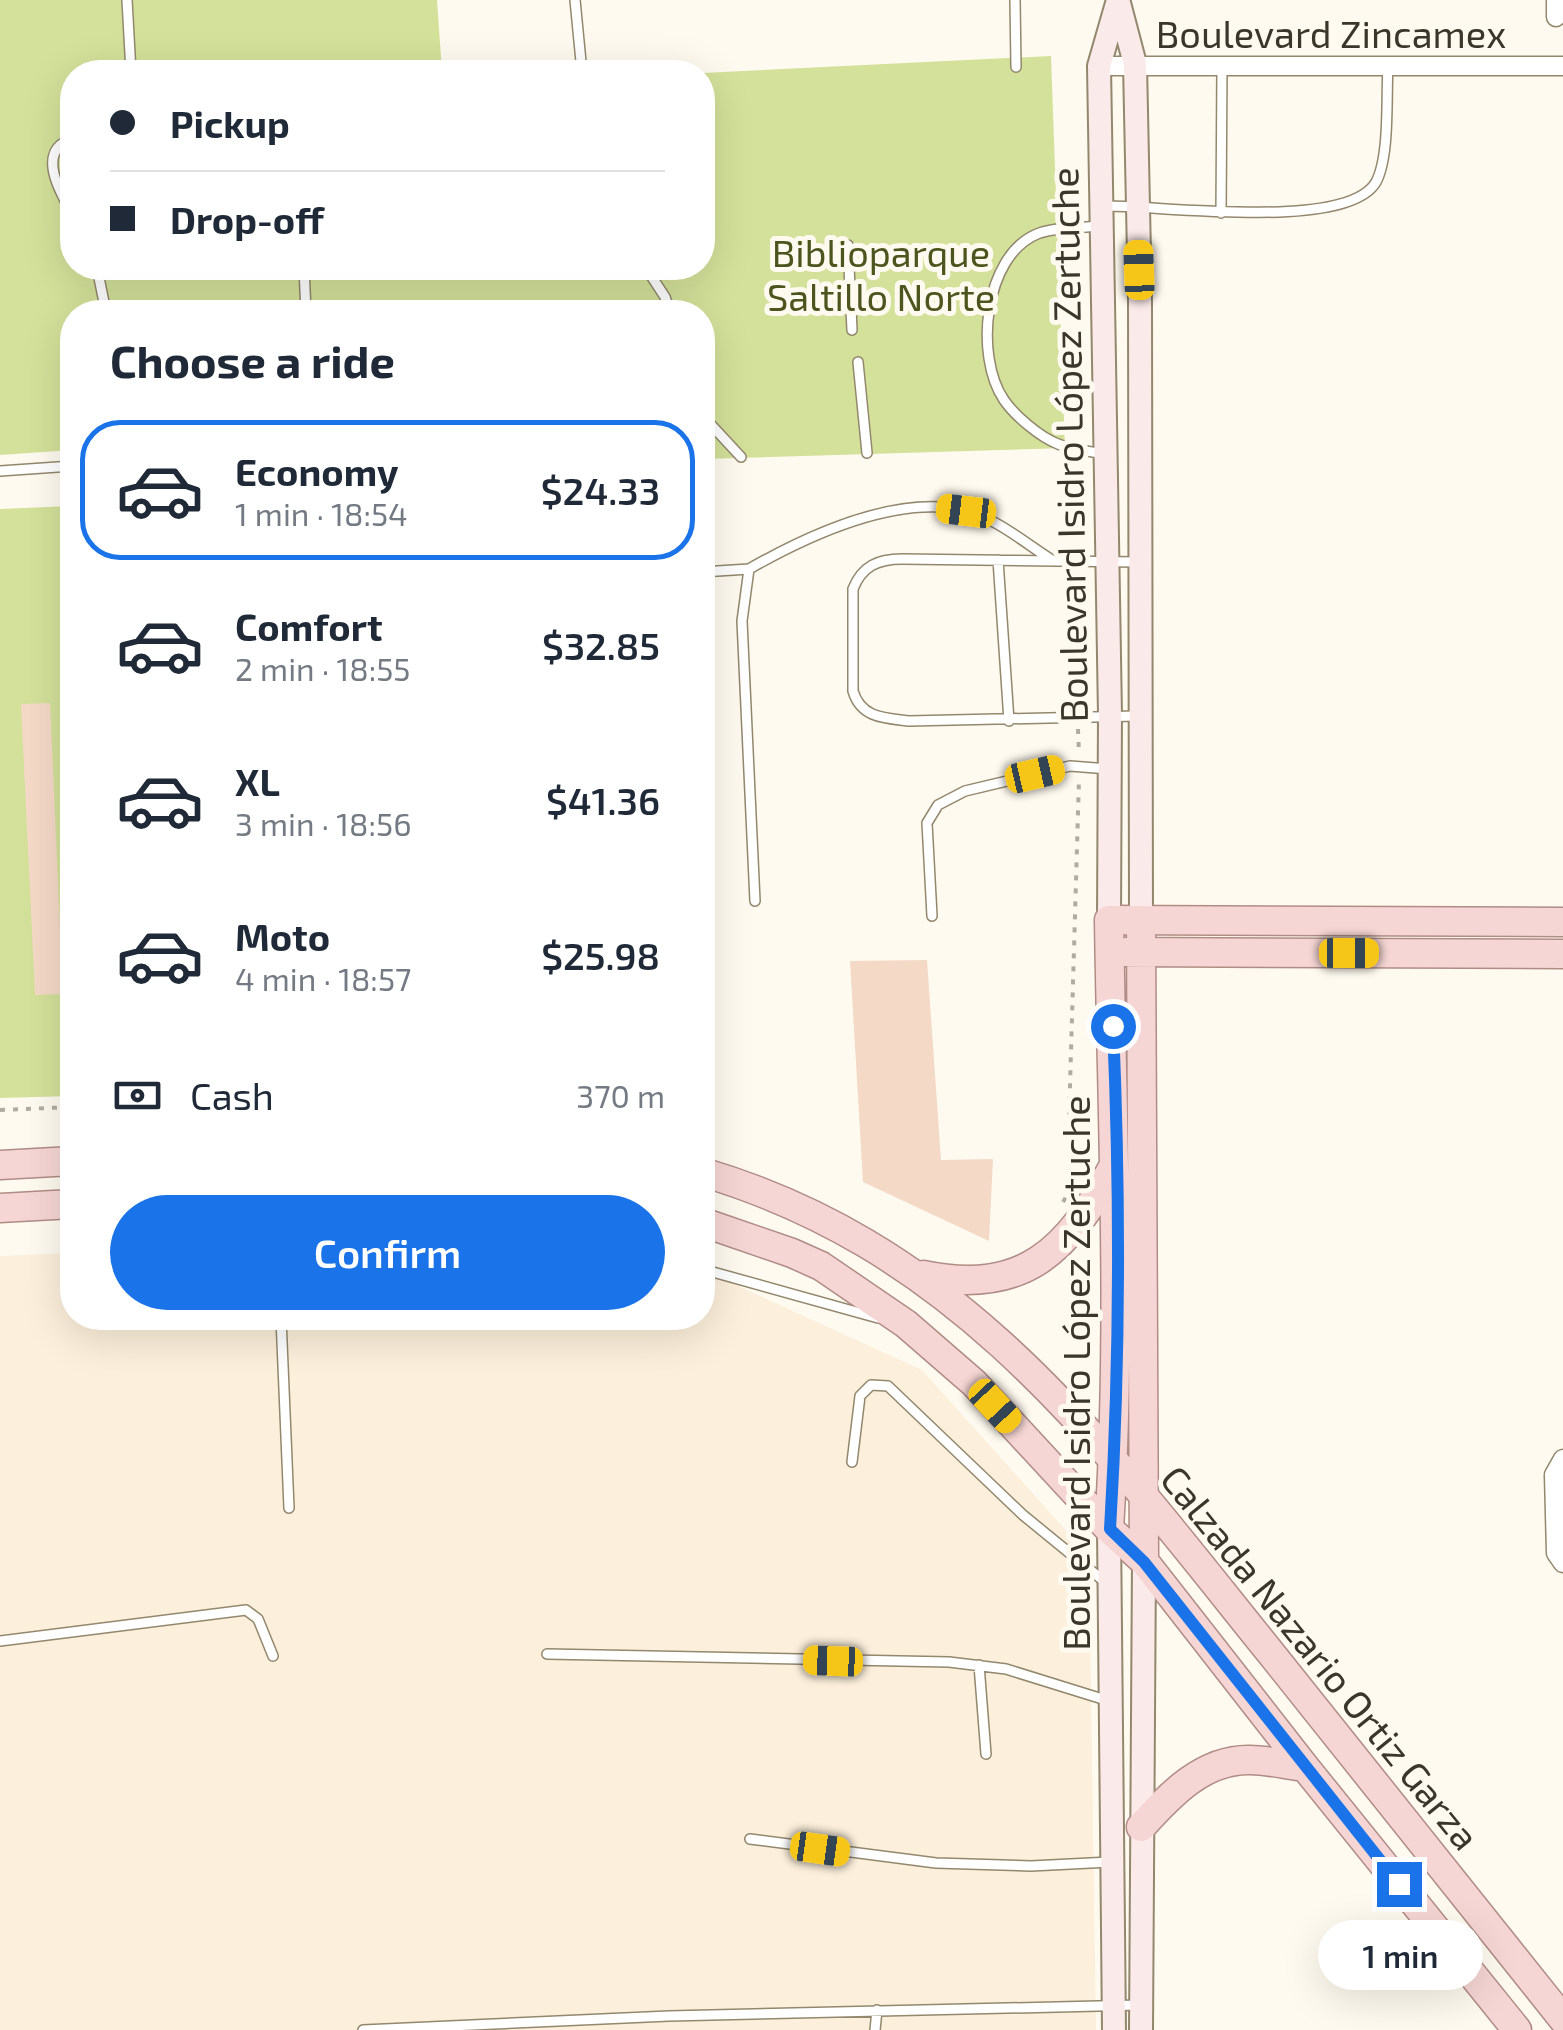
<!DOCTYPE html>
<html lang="en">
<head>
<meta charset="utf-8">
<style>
  body { margin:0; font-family:"Exo 2",sans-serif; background:#f2f2f3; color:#1f2937; height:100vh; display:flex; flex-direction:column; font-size:38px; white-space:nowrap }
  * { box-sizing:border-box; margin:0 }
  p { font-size:32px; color:#747a83 }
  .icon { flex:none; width:55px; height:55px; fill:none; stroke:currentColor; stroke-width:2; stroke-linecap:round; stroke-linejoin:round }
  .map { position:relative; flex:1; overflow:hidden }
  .side { position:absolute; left:60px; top:300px; width:655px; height:1030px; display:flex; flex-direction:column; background:#fff; border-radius:40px; box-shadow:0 10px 40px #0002 }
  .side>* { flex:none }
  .top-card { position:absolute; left:60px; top:60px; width:655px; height:220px; border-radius:40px; box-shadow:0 10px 40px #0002; display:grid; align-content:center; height:220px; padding:0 50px; background:#fff }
  .end { position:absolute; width:45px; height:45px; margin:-22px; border:12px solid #1a73e8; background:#fff; box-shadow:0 0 0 5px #fff }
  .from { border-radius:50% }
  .bubble { position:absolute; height:70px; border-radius:35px; background:#fff; box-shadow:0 10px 40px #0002; font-size:32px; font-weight:600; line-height:70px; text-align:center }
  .car { position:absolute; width:30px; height:60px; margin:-30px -15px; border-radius:12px; box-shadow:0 0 8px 2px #0007; background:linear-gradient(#f5c518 24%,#345 0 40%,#f5c518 0 76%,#345 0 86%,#f5c518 0) }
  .top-card b { display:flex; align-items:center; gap:35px; height:95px; font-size:38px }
  .top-card b+b { border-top:2px solid #e0e1e3 }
  .top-card i { width:25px; height:25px; background:#1f2937 }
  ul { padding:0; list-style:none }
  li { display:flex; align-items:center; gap:30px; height:140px; margin:0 20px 15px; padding:0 30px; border:5px solid transparent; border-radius:40px }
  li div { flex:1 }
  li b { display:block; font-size:38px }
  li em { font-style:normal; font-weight:600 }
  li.current { border-color:#1a73e8 }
  li>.icon { width:90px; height:90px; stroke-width:1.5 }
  h2 { padding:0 50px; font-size:45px; line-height:120px }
  .pay { display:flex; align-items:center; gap:25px; height:110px; padding:0 50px; font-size:38px }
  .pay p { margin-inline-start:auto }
  .cta { display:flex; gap:20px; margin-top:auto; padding:20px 50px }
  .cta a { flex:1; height:115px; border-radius:60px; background:#1a73e8; color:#fff; font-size:40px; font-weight:600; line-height:115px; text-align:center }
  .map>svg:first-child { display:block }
  .industrial { fill:#fcefdb }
  .green { fill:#d3e19a }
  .building { fill:#f5d9c7 }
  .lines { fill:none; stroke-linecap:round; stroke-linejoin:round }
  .service-casing { stroke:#93886e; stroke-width:12 }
  .minor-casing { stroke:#93886e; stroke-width:21 }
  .secondary-casing { stroke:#93886e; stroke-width:26 }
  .primary-casing { stroke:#b08c86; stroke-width:31 }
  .path { stroke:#b1aca1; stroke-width:4; stroke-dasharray:5 8; stroke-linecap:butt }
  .service { stroke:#fff; stroke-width:9 }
  .minor { stroke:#fff; stroke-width:18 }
  .secondary { stroke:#faeae9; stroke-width:22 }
  .primary { stroke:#f6d6d4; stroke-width:28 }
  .route { stroke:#1a73e8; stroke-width:12 }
  .labels { text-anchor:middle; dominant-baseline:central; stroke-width:10; stroke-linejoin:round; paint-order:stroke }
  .street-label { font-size:38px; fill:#3a362a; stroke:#fffaef }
  .park-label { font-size:38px; fill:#4d551e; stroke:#fffaef }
</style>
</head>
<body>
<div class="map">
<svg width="1563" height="2030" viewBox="0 0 1563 2030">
  <rect width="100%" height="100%" fill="#fffaef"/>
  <path class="industrial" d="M72,1253V1318H702L703,1275L725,1280L922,1370L1089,1556L1096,2030H0V1256Z"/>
  <path class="green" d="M0,0H437L442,72H72V268H702L703,73L1051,56L1065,448L703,459L702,312H72V450L0,455Z
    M72,506V1096L0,1098V509Z"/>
  <path class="building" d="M50,703L63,994L35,995L21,704Z
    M927,960L941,1160L993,1159L989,1241L863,1182L850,961Z"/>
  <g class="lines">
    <g class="service-casing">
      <path id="service" d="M127,0L131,72
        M575,0L582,72
        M1015,0L1016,67
        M72,139C36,150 59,191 72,213
        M1104,206C1159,205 1347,232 1376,182C1390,156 1386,96 1388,66
        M1221,213L1222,67
        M1099,226C1080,228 1054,227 1037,234C984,256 974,356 1004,400C1015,416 1040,437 1058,444C1072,450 1089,451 1104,454
        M848,245L852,330
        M97,268L106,312
        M304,268L306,312
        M646,268L665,297L670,312
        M858,362L867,453
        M703,416L741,457
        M0,471L72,466
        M998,560L1009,721
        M702,572L749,569
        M1137,716L909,721C884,718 861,718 853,691V589C862,566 878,559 902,559L1138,562
        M755,901L742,621L749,569C807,536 895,495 964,510C996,518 1025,543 1052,560
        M932,916L927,823L938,805L965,791L1070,766L1109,769
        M702,1269L878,1318
        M281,1318L289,1508
        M852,1462L860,1396L871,1385L888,1386L1023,1515L1105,1582
        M0,1641L246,1610L258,1619L273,1656
        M547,1654L949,1662L1006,1669L1109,1701
        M979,1665L986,1754
        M750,1839L936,1863L1031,1866L1110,1862
        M363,2030L669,2016L1140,2005
        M875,2030L877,2010"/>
    </g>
    <g class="minor-casing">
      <path id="minor" d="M1556,17V0
        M1099,66H1563
        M1563,1459L1554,1475L1556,1553L1563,1563"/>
    </g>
    <g class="secondary-casing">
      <path id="secondary" d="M1119,3L1135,64L1140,302L1141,920
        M1109,920L1110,715L1099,66L1118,0
        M1109,1529L1114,2030
        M1141,2030L1144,1561"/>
    </g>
    <g class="primary-casing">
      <path id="primary" d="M1141,920L1144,1561
        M1126,952L1563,954
        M0,1165L72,1161
        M702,1172C966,1250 1106,1449 1270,1652C1367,1775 1465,1897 1563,2019
        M0,1208L72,1204
        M702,1222L792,1253L821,1266L906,1324L974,1383L1109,1529L1144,1561L1305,1767L1517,2030
        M923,1275C1024,1296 1068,1250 1113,1167
        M1109,1529C1122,1326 1112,1123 1109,920L1563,922
        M1141,1827C1170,1795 1203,1759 1250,1760C1268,1760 1287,1765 1305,1767"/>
    </g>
    <path class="path" d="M1075,550L1077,502L1086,487
      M1074,574L1077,705
      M1078,729L1079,755
      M0,1110L72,1107
      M1063,1202L1074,1184L1069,1120L1079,779"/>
    <use href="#service" class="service"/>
    <use href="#minor" class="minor"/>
    <use href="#secondary" class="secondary"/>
    <use href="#primary" class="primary"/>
  </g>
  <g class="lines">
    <path class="route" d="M1113,1026C1120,1190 1120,1365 1110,1529L1144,1562L1399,1884"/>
  </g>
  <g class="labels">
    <g class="street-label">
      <text x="1331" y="33">Boulevard Zincamex</text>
      <text transform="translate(1068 445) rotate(-91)">Boulevard Isidro López Zertuche</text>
      <text transform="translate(1075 1373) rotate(-90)">Boulevard Isidro López Zertuche</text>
      <text transform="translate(1321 1657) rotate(51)">Calzada Nazario Ortiz Garza</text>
    </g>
    <g class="park-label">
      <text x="881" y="252">Biblioparque<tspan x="881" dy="44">Saltillo Norte</tspan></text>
    </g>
  </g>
</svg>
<i class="end from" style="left:1113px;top:1026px"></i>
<i class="end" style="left:1399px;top:1884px"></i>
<div class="bubble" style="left:1318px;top:1920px;width:165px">1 min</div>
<i class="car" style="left:1139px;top:270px;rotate:358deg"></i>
<i class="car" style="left:966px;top:511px;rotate:277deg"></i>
<i class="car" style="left:1035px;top:774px;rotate:77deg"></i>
<i class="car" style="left:1349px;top:953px;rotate:90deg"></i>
<i class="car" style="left:995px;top:1406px;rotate:137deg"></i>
<i class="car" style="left:833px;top:1661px;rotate:272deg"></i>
<i class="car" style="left:820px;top:1849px;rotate:98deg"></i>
<div class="top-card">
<b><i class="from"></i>Pickup</b>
<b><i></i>Drop-off</b>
</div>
<section class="side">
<h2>Choose a ride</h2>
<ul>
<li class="current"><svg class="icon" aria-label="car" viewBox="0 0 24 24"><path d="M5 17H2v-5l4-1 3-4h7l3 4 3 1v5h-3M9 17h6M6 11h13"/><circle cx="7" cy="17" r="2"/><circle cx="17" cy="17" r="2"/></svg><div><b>Economy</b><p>1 min · 18:54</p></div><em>$24.33</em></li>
<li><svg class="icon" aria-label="car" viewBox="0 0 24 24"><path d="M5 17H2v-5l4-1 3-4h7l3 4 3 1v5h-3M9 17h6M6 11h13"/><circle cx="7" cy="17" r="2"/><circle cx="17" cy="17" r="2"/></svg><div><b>Comfort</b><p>2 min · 18:55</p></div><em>$32.85</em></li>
<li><svg class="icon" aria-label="car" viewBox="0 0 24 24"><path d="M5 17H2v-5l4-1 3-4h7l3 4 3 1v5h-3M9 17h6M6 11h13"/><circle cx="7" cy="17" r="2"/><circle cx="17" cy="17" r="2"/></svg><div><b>XL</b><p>3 min · 18:56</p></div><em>$41.36</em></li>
<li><svg class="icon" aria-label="car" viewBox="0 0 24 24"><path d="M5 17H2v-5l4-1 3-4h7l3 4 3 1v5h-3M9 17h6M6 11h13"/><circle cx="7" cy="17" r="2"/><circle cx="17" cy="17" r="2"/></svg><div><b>Moto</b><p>4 min · 18:57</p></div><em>$25.98</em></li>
</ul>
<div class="pay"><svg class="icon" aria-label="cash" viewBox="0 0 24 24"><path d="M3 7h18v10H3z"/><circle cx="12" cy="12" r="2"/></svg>Cash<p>370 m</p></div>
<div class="cta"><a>Confirm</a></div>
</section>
</div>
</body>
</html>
